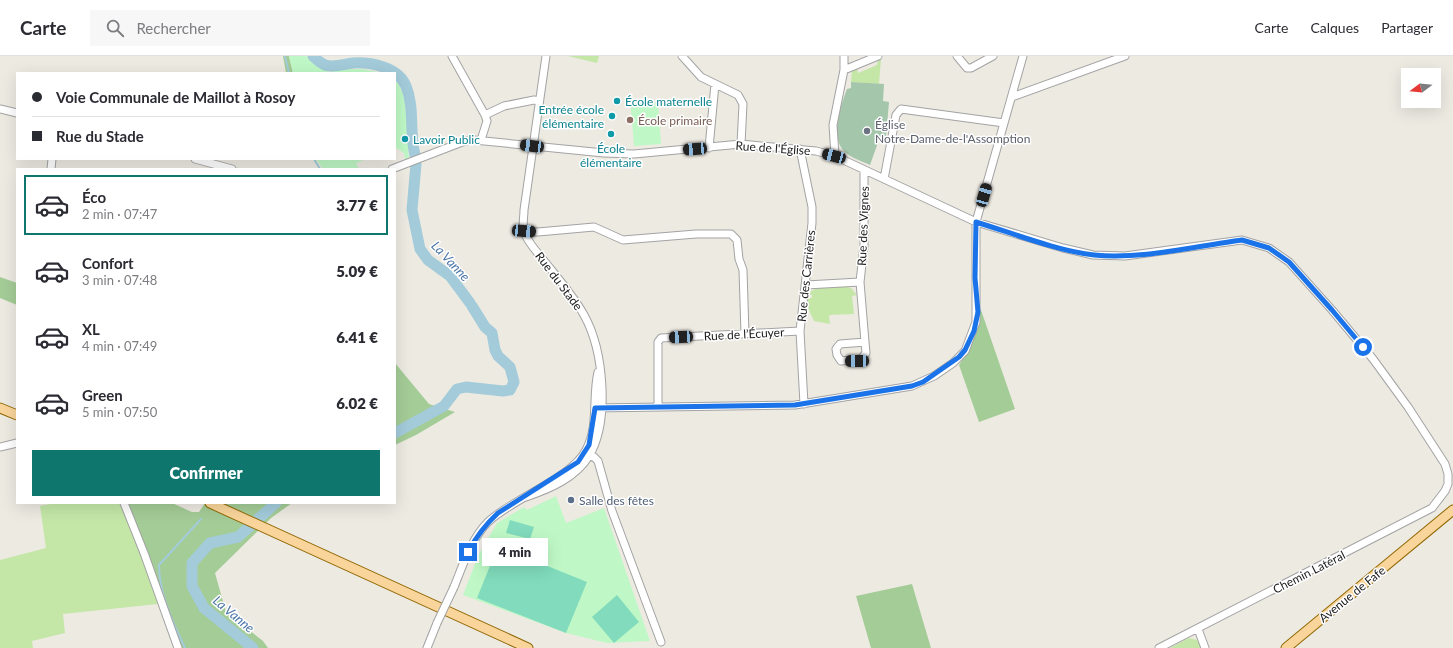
<!DOCTYPE html>
<html lang="fr">
<head>
<meta charset="utf-8">
<style>
  body { margin:0; font-family:Lato,sans-serif; background:#f7f7f7; color:#2b2b33; height:100vh; display:flex; flex-direction:column; font-size:15px; white-space:nowrap }
  * { box-sizing:border-box; margin:0 }
  p { font-size:13px; color:#7c7c81 }
  .icon { flex:none; width:22px; height:22px; fill:none; stroke:currentColor; stroke-width:2; stroke-linecap:round; stroke-linejoin:round }
  .map { position:relative; flex:1; overflow:hidden }
  .details { position:absolute; left:16px; top:112px; width:380px; height:336px; display:flex; flex-direction:column; background:#fff; border-radius:0px; box-shadow:0 4px 16px #0002 }
  .details>* { flex:none }
  .guide { position:absolute; left:16px; top:16px; width:380px; height:88px; border-radius:0px; box-shadow:0 4px 16px #0002; display:grid; align-content:center; height:88px; padding:0 16px; background:#fff }
  .needle { width:26px; rotate:254deg }
  .controls { position:absolute; left:1401px; top:12px; display:grid; gap:8px }
  .controls a { display:grid; place-items:center; width:40px; height:40px; border-radius:0px; background:#fff; box-shadow:0 4px 16px #0002; font-size:20px }
  .end { position:absolute; width:18px; height:18px; margin:-9px; border:5px solid #1a73e8; background:#fff; box-shadow:0 0 0 2px #fff }
  .from { border-radius:50% }
  .bubble { position:absolute; height:28px; border-radius:0px; background:#fff; box-shadow:0 4px 16px #0002; font-size:13px; font-weight:800; line-height:28px; text-align:center }
  .car { position:absolute; width:12px; height:24px; margin:-12px -6px; border-radius:5px; box-shadow:0 0 3px 1px #0007; background:linear-gradient(#222 24%,#8ab4d8 0 40%,#222 0 76%,#8ab4d8 0 86%,#222 0) }
  .guide b { display:flex; align-items:center; gap:14px; height:38px; font-size:15px }
  .guide b+b { border-top:1px solid #e1e1e2 }
  .guide i { width:10px; height:10px; background:#2b2b33 }
  ul { padding:7px 0 0; list-style:none }
  li { display:flex; align-items:center; gap:12px; height:60px; margin:0 8px 6px; padding:0 8px; border:2px solid transparent; border-radius:0px }
  li div { flex:1 }
  li b { display:block; font-size:15px }
  li em { font-style:normal; font-weight:800 }
  li.on { border-color:#0f766e }
  li>.icon { width:36px; height:36px; stroke-width:1.5 }
  .action { display:flex; gap:8px; margin-top:auto; padding:8px 16px }
  .action a { flex:1; height:46px; border-radius:0px; background:#0f766e; color:#fff; font-size:16px; font-weight:800; line-height:46px; text-align:center }
  header { display:flex; align-items:center; gap:24px; box-sizing:border-box; height:56px; padding:0 20px; background:#fff; border-bottom:1px solid #e1e1e2 }
  header strong { font-size:19px }
  nav { display:flex; gap:22px; margin-inline-start:auto; font-size:14px }
  .search { width:280px; height:36px; background:#f7f7f7; display:flex; align-items:center; gap:10px; box-sizing:border-box; padding:0 14px; border-radius:0px; color:#7c7c81; font-size:15px }
  .map>svg:first-child { display:block }
  .grass { fill:#c4e7a8 }
  .forest { fill:#a4cc97 }
  .cemetery { fill:#a4c6aa }
  .park { fill:#bff8c6 }
  .pitch { fill:#81dbbc }
  .lines { fill:none; stroke-linecap:round; stroke-linejoin:round }
  .stream { stroke:#a3cbda; stroke-width:2 }
  .river { stroke:#a3cbda; stroke-width:11 }
  .minor-casing { stroke:#a3a3a3; stroke-width:9 }
  .major-casing { stroke:#916804; stroke-width:11 }
  .minor { stroke:#fff; stroke-width:7 }
  .major { stroke:#f9d59b; stroke-width:9 }
  .minor-bridge-casing { stroke:#a3a3a3; stroke-width:9; stroke-linecap:butt }
  .minor-bridge { stroke:#fff; stroke-width:7 }
  .route { stroke:#1a73e8; stroke-width:5 }
  .culture-dot { fill:#0f9aa8; stroke:#fff; stroke-width:1.5 }
  .education-dot { fill:#8d6e63; stroke:#fff; stroke-width:1.5 }
  .worship-dot { fill:#6b7280; stroke:#fff; stroke-width:1.5 }
  .service-dot { fill:#5c6f8a; stroke:#fff; stroke-width:1.5 }
  .labels { text-anchor:middle; dominant-baseline:central; stroke-width:3; stroke-linejoin:round; paint-order:stroke }
  .culture-label { font-size:12px; fill:#0d838f; stroke:#fff; text-anchor:start }
  .education-label { font-size:12px; fill:#785e54; stroke:#fff; text-anchor:start }
  .worship-label { font-size:12px; fill:#5b616d; stroke:#fff; text-anchor:start }
  .street-label { font-size:12px; fill:#1c1c1c; stroke:#fff }
  .service-label { font-size:12px; fill:#4e5e75; stroke:#fff; text-anchor:start }
  .water-label { font-size:13px; font-style:italic; fill:#4b76a9; stroke:#fff }
</style>
</head>
<body>
<header>
<strong>Carte</strong>
<div class="search"><svg class="icon" aria-label="search" viewBox="0 0 24 24"><circle cx="10" cy="10" r="6"/><path d="M15 15l6 6"/></svg>Rechercher</div>
<nav><a>Carte</a><a>Calques</a><a>Partager</a></nav>
</header>
<div class="map">
<svg width="1453" height="592" viewBox="0 0 1453 592">
  <rect width="100%" height="100%" fill="#edeae2"/>
  <path class="grass" d="M568,0H599L597,7Z
    M881,3L879,28L851,26L852,14L856,10L858,17L877,9L878,4Z
    M844,230L851,232L857,239L852,240L854,258L829,259L830,268L814,265L807,250L808,242H812V239L809,238C814,229 835,231 844,230Z
    M56,447H121L142,499L158,548L63,558L65,577L32,585L33,592H0V504L46,492L40,450Z
    M1189,582L1197,584L1201,592H1170Z"/>
  <path class="forest" d="M283,0H289L293,17H286Z
    M0,221L17,227V249L0,242Z
    M981,254L1015,353L979,366L959,309L968,295Z
    M395,307L429,348L455,356L416,379L395,389Z
    M126,447H172L192,456H199L205,447H292L271,462L215,517L226,556L263,585L268,592H181Z
    M912,528L931,592H871L856,540Z"/>
  <path class="cemetery" d="M851,26L884,28L883,45L889,46L886,81H880L870,109C862,105 851,102 845,96C829,81 841,49 847,33L851,32Z"/>
  <path class="park" d="M289,0H306L328,16L345,13H362L383,17H293Z
    M395,24C410,39 407,81 409,102L405,104L404,97L395,91Z
    M630,42H634L635,48L658,46L661,88L634,90Z
    M316,103H366L356,107L359,113H323Z
    M556,440L566,467L604,452L650,585L607,587L566,577L463,539L478,500L497,467L524,451L527,454Z"/>
  <path class="pitch" d="M510,464L534,471L530,483L506,477Z
    M498,490L587,526L566,577L477,542Z
    M617,539L639,566L614,587L592,561Z"/>
  <g class="lines">
    <path class="stream" d="M285,0L289,17
      M314,103L320,113
      M185,592C173,567 159,537 159,509L201,463"/>
    <path class="river" d="M313,0C316,3 321,7 325,9C334,12 344,8 353,7C371,6 398,11 406,30C415,52 409,76 415,99
      M416,108L412,154L420,193L428,204L450,220L470,247
      M395,377L444,350L457,333L466,331L503,335L510,334L514,326L510,311L498,300L495,294L492,277L485,271L472,250
      M253,592L204,552L192,530V507L210,487L238,481L276,447"/>
    <g class="minor-casing">
      <path id="minor" d="M452,0L485,59L487,65L481,84
        M682,0L701,21L738,39L743,48L741,88
        M957,0L967,12H971L993,0
        M844,14L878,0
        M1012,41L1125,0
        M0,53L17,57
        M485,59L504,50L534,44L539,45
        M709,92L715,28
        M800,93L812,151V167L800,275L804,348
        M835,100L833,69L844,14V0
        M195,103L232,113
        M51,113L52,103
        M392,113L465,85L474,84L604,97L634,98L741,88L816,95L835,100L976,166L1063,192L1093,199L1125,200L1242,184L1269,192L1289,206L1332,254L1373,303L1408,351L1445,408L1448,418V428L1445,435L1432,452L1159,592
        M864,114V190L860,226L865,286L840,288L836,293L837,299L841,305L861,303L866,297L865,286
        M884,123L896,59L901,53L1004,67
        M524,175L538,176L594,171L623,184L696,178H731L737,184L739,203L743,214L745,278
        M806,229L860,226
        M658,350V286L661,282L800,275
        M595,352L795,349L912,330L934,320L953,307L965,295L976,266V166L1023,0
        M0,391L17,387
        M589,400L594,401L598,405L612,455L661,586
        M526,441C549,433 576,422 589,400C610,365 604,295 584,259C573,239 556,220 541,201C535,194 527,184 524,176C522,170 524,161 524,154L546,0
        M124,447L144,497L178,592
        M454,531C463,509 471,483 488,466C513,442 571,423 586,394C599,370 592,341 598,316
        M1198,573L1205,592
        M427,592L437,567"/>
    </g>
    <g class="major-casing">
      <path id="major" d="M0,352L17,359
        M210,447L528,592
        M1286,592L1453,454"/>
    </g>
    <use href="#minor" class="minor"/>
    <use href="#major" class="major"/>
    <g class="minor-bridge-casing">
      <path id="minor-bridge" d="M437,567L454,531"/>
    </g>
    <use href="#minor-bridge" class="minor-bridge"/>
  </g>
  <g class="lines">
    <path class="route" d="M468,496C476,481 486,468 498,457L578,406L589,389L595,352L795,349L912,330L923,326L959,301L965,294L974,275L978,256L975,222L976,166C1012,177 1058,195 1094,199C1141,204 1195,190 1242,184L1269,192L1289,206L1332,254L1363,291"/>
  </g>
  <g class="culture-dot">
    <circle cx="617" cy="45" r="4"/>
    <circle cx="612" cy="60" r="4"/>
    <circle cx="611" cy="78" r="4"/>
    <circle cx="405" cy="83" r="4"/>
  </g>
  <circle class="education-dot" cx="630" cy="64" r="4"/>
  <circle class="worship-dot" cx="867" cy="75" r="4"/>
  <circle class="service-dot" cx="571" cy="444" r="4"/>
  <g class="labels">
    <g class="culture-label">
      <text x="625" y="45">École maternelle</text>
      <text x="604" y="53" text-anchor="end">Entrée école<tspan x="604" dy="14">élémentaire</tspan></text>
      <text x="413" y="83">Lavoir Public</text>
      <text x="611" y="92" text-anchor="middle">École<tspan x="611" dy="14">élémentaire</tspan></text>
    </g>
    <g class="education-label">
      <text x="638" y="64">École primaire</text>
    </g>
    <g class="worship-label">
      <text x="875" y="68">Église<tspan x="875" dy="14">Notre-Dame-de-l'Assomption</tspan></text>
    </g>
    <g class="street-label">
      <text transform="translate(773 92) rotate(4)">Rue de l'Église</text>
      <text transform="translate(863 170) rotate(-88)">Rue des Vignes</text>
      <text transform="translate(806 220) rotate(-84)">Rue des Carrières</text>
      <text transform="translate(559 225) rotate(53)">Rue du Stade</text>
      <text transform="translate(744 278) rotate(-3)">Rue de l’Écuyer</text>
      <text transform="translate(1309 516) rotate(-27)">Chemin Latéral</text>
      <text transform="translate(1352 538) rotate(-39)">Avenue de Fafe</text>
    </g>
    <g class="service-label">
      <text x="579" y="444">Salle des fêtes</text>
    </g>
    <g class="water-label">
      <text transform="translate(451 205) rotate(47)">La Vanne</text>
      <text transform="translate(234 558) rotate(40)">La Vanne</text>
    </g>
  </g>
</svg>
<div class="controls">
<a><svg class="needle" viewBox="-14 -14 28 28"><path d="M0-13l5 13h-10z" fill="#e53935"/><path d="M0 13l5-13h-10z" fill="#7c7c81"/></svg></a>
</div>
<i class="end from" style="left:1363px;top:291px"></i>
<i class="end" style="left:468px;top:496px"></i>
<div class="bubble" style="left:482px;top:482px;width:66px">4 min</div>
<i class="car" style="left:532px;top:90px;rotate:277deg"></i>
<i class="car" style="left:695px;top:93px;rotate:266deg"></i>
<i class="car" style="left:834px;top:100px;rotate:285deg"></i>
<i class="car" style="left:984px;top:139px;rotate:16deg"></i>
<i class="car" style="left:524px;top:175px;rotate:94deg"></i>
<i class="car" style="left:681px;top:281px;rotate:267deg"></i>
<i class="car" style="left:857px;top:305px;rotate:269deg"></i>
<div class="guide">
<b><i class="from"></i>Voie Communale de Maillot à Rosoy</b>
<b><i></i>Rue du Stade</b>
</div>
<section class="details">
<ul>
<li class="on"><svg class="icon" aria-label="car" viewBox="0 0 24 24"><path d="M5 17H2v-5l4-1 3-4h7l3 4 3 1v5h-3M9 17h6M6 11h13"/><circle cx="7" cy="17" r="2"/><circle cx="17" cy="17" r="2"/></svg><div><b>Éco</b><p>2 min · 07:47</p></div><em>3.77 €</em></li>
<li><svg class="icon" aria-label="car" viewBox="0 0 24 24"><path d="M5 17H2v-5l4-1 3-4h7l3 4 3 1v5h-3M9 17h6M6 11h13"/><circle cx="7" cy="17" r="2"/><circle cx="17" cy="17" r="2"/></svg><div><b>Confort</b><p>3 min · 07:48</p></div><em>5.09 €</em></li>
<li><svg class="icon" aria-label="car" viewBox="0 0 24 24"><path d="M5 17H2v-5l4-1 3-4h7l3 4 3 1v5h-3M9 17h6M6 11h13"/><circle cx="7" cy="17" r="2"/><circle cx="17" cy="17" r="2"/></svg><div><b>XL</b><p>4 min · 07:49</p></div><em>6.41 €</em></li>
<li><svg class="icon" aria-label="car" viewBox="0 0 24 24"><path d="M5 17H2v-5l4-1 3-4h7l3 4 3 1v5h-3M9 17h6M6 11h13"/><circle cx="7" cy="17" r="2"/><circle cx="17" cy="17" r="2"/></svg><div><b>Green</b><p>5 min · 07:50</p></div><em>6.02 €</em></li>
</ul>
<div class="action"><a>Confirmer</a></div>
</section>
</div>
</body>
</html>
